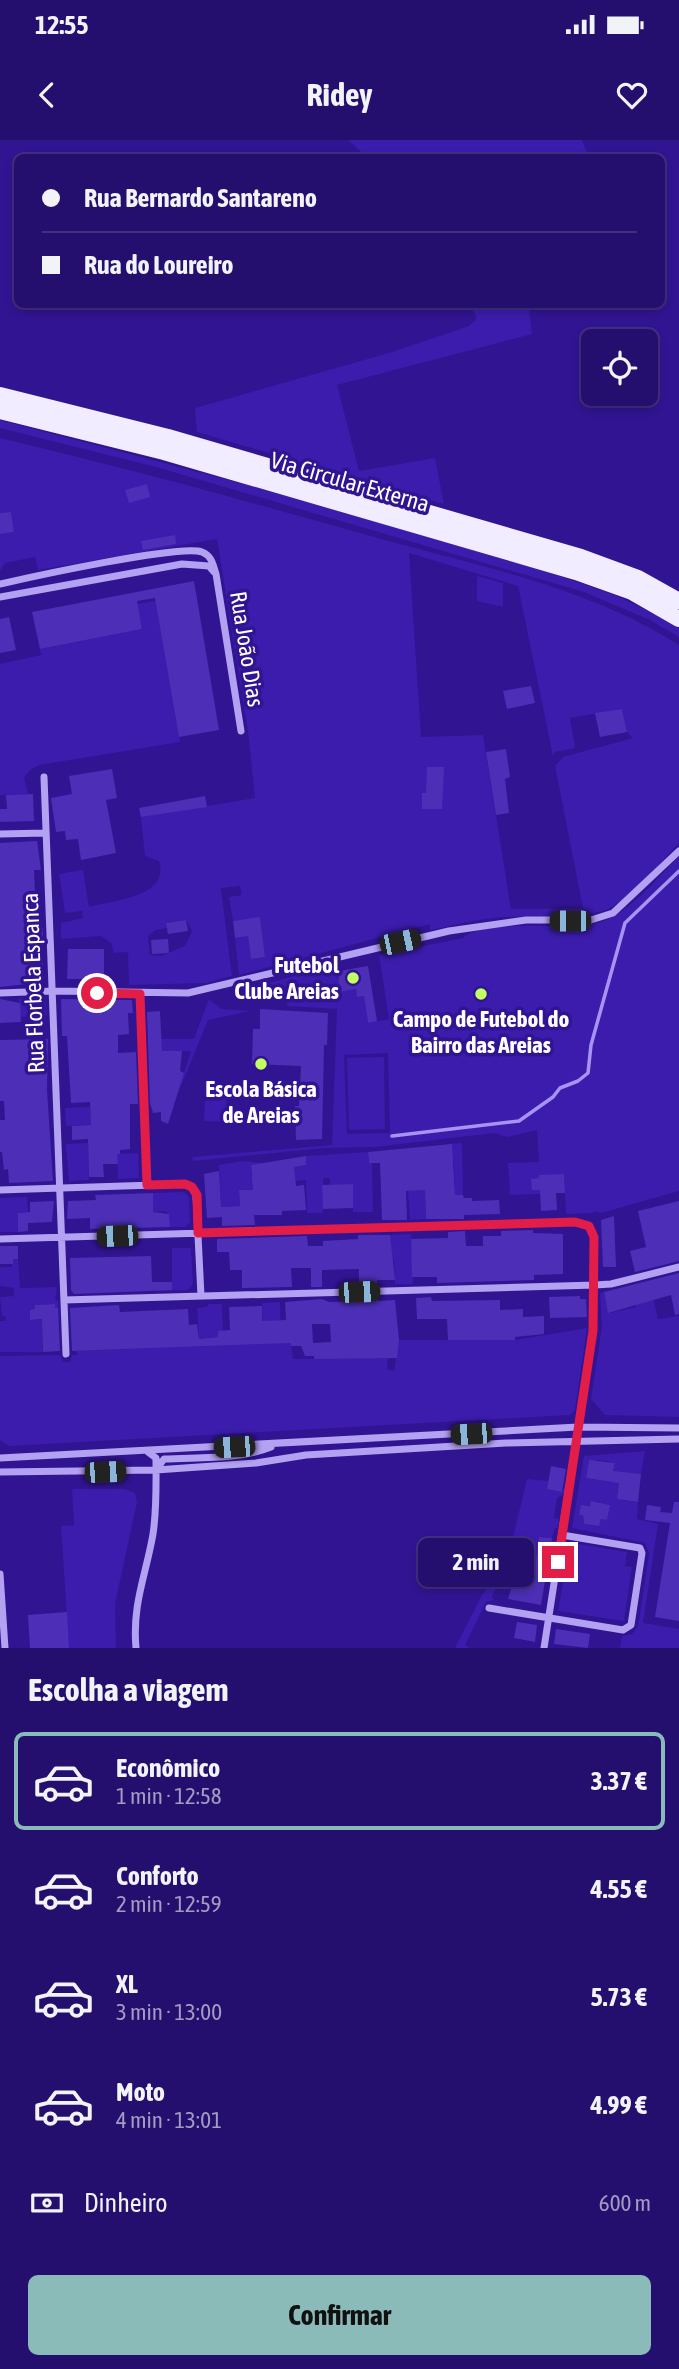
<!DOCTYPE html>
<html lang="pt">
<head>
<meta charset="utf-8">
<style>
  body { margin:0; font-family:"Asap Condensed",sans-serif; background:#311d76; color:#f1f3f6; height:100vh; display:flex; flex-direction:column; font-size:26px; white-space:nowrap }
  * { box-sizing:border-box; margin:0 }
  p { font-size:23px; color:#a39cc2 }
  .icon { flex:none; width:38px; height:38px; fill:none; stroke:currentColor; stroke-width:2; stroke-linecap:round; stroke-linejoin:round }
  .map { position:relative; height:1508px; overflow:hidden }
  .details { display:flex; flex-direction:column; background:#250f6e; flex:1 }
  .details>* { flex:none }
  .banner { position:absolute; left:14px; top:14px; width:651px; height:154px; border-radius:10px; box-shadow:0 4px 10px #0003,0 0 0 2px #422f81; display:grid; align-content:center; height:154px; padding:0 28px; background:#250f6e }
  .fabs { position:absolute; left:581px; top:189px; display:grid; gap:14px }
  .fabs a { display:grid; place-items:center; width:77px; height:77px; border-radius:10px; background:#250f6e; box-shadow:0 4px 10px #0003,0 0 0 2px #422f81; font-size:35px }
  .end { position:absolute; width:32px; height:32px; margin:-16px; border:9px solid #e11d48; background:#fff; box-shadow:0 0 0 4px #fff }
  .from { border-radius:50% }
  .bubble { position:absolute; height:49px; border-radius:10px; background:#250f6e; box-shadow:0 4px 10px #0003,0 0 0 2px #422f81; font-size:23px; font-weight:700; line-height:49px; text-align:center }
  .car { position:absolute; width:21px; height:42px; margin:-21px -10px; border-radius:9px; box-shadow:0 0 5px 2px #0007; background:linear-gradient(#222 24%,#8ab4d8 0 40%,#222 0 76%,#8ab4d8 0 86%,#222 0) }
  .banner b { display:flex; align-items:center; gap:24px; height:66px; font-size:26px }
  .banner b+b { border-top:2px solid #422f81 }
  .banner i { width:18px; height:18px; background:#f1f3f6 }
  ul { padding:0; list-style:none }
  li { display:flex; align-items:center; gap:21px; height:98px; margin:0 14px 10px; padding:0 14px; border:4px solid transparent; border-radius:10px }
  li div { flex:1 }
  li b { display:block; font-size:26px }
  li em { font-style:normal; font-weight:700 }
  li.on { border-color:#8bbbb9 }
  li>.icon { width:63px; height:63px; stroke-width:1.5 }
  h2 { padding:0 28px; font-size:32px; line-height:84px }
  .pay { display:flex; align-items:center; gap:18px; height:77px; padding:0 28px; font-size:26px }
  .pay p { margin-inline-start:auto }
  .button { display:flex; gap:14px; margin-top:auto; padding:14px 28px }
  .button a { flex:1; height:80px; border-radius:10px; background:#8bbbb9; color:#111; font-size:28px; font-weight:700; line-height:80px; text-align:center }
  .status { display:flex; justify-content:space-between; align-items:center; height:49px; padding:0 35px; background:#250f6e; direction:ltr }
  .status svg { height:19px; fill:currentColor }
  header { display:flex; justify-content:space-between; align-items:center; height:91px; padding:0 28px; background:#250f6e; font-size:32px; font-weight:700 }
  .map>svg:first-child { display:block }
  .green { fill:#3b1cac; fill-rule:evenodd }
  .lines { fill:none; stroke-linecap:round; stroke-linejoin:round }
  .stream { stroke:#a793f5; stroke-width:3.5 }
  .building { fill:#4c2fb6; fill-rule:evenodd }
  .minor { stroke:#b3a1f2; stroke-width:7 }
  .primary { stroke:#f1ecff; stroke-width:16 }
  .route { stroke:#e11d48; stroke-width:9 }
  .poi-dot { fill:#c4ff62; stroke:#311492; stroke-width:2.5 }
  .labels { text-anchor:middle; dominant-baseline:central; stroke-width:7; stroke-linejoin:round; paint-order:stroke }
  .street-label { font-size:23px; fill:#fff; stroke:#311492 }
  .poi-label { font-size:23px; font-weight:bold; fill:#fff; stroke:#311492 }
</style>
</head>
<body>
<div class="status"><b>12:55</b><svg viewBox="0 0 49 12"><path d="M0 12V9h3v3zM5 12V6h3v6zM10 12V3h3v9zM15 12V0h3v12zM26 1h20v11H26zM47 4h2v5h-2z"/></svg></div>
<header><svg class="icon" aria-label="back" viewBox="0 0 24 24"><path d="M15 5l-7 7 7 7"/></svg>Ridey<svg class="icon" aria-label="heart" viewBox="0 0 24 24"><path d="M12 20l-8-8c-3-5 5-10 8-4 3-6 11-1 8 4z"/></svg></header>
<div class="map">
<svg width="679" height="1508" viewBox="0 0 679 1508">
  <rect width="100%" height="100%" fill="#311492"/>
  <path class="green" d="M348,0H582L589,17H367Z
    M470,165H533L529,170L532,194L337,245L359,331L435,318L444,364L197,292L195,268L389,213L469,186L477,178Z
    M0,280L274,352L546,431L617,456L673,483L679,487V497L650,480L584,452L156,327L0,288Z
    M0,298C129,328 257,364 385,400C484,427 592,449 679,505V703C658,725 638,751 612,767C590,781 524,774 494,778C473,780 452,786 430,790V784L239,835L235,798L248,796L251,819L265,817L260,778L233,781L229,757L242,755L240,746L221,748L232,836L206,843L129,845L128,812L114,813L111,803L101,796L61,799V783L83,778L82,771L65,773L59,734L83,730L89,767C115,760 170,757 159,721L145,716L141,677L255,658L248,591L217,399L38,430L35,417L5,423L0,431V394L14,392L11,372L0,373ZM409,413L518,446L553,616L555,612L575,608L570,578L622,569L627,592L633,598L563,617L555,626L583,768L511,769L483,595L421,597ZM186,780L192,791L185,806L161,816L150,815L148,796L155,790L167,788V783Z
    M477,436L503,443V467L477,461Z
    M156,461L180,602L39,625L29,631L24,638L28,654L0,655V524L41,515L40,509L142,489L137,464Z
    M679,717V1051L601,1073L593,1071L594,1073L566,1074L564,1034L532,1039V1050H540V1054L510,1055L508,1023L539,1022L537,990L507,997L494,993L375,1007L324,1008L193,1021L192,1017L332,1005L337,869L287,866L288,847L263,852L261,845L339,824L338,852L356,849L357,857L364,856L368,883L389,879L379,815L463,798C484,777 571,792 601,782C631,772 656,738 679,717ZM388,913L390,993L347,994L344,915Z
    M45,858L47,876L20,877L19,859Z
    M209,859L221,869L250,871L208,880L176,958L191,911H162L161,899H194Z
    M384,917L385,989L349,990L347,918Z
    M206,942L227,943L226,982L204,981Z
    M90,967V972H97L98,985L66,986L65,968Z
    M88,1003L89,1040L69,1041L66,1004Z
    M462,1003L463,1055H455L454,1023H448L447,1004Z
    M368,1012L369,1023H372L373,1072H353V1044L330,1045V1038H323V1073H307L306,1040L295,1041L294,1027L306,1025V1016Z
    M138,1013L139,1038L118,1039L117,1014Z
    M424,1016L426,1079L410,1080L408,1051L415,1050Z
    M243,1021L263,1023L251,1025V1035L268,1050L239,1051L240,1066L221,1067L219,1025Z
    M184,1052L189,1057L190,1082L185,1087H170L169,1074L165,1071L153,1072V1053Z
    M27,1057L28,1072L18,1073V1092H0V1058Z
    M411,1094L413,1144H395L394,1120L377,1121L390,1109V1095Z
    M172,1108H191L193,1144L188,1150L158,1151V1144H172Z
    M13,1119H18L20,1148L57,1147L55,1160L58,1161L59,1179H55V1164L36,1165L35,1169L30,1170V1180L47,1179L51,1197L42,1198L43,1212H0V1181H5L6,1177L2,1176L0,1157L14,1156V1148L0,1146V1127H12Z
    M649,1141L658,1179L679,1176V1277L605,1275L591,1259L602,1186L600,1153L604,1152L609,1173L636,1167L632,1145Z
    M280,1162L281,1203H291L293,1219L388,1217L387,1229L394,1231L399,1200H515L587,1188L575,1270L570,1275L9,1306L0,1300V1216L60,1215L63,1222H70L72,1215H77V1211L263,1204L262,1163Z
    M208,1164H222L223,1191H218V1197L199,1199L197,1168L207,1167Z
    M645,1311L641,1334L624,1333L623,1345L640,1347L619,1344L617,1354L622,1355L621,1360L638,1362L637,1379L658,1384L643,1483L679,1489V1508H620L622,1496L632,1494L638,1486L649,1414L645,1403L572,1388L584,1316ZM600,1320L615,1323L611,1342L586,1338L589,1321ZM592,1361L610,1365L607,1380L601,1379L598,1386L584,1384L583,1375L579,1374L585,1365L590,1366Z
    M527,1339L549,1341L548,1349L562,1352L566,1344L564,1354L557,1358L554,1378L559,1379L558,1388H555L552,1398L539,1397L535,1429L551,1401H556L550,1435L528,1432L507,1424L492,1457L494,1460L486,1462L465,1505L470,1508H455L482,1455L507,1423Z
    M72,1349H125L135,1353L137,1362L115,1464L116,1508H69L61,1386L74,1385Z
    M572,1403L627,1412L625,1426L632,1427L624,1481L558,1471L570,1404Z"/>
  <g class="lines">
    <path class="stream" d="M392,996L519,981L553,957L560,948L578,941L588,933L591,905L625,783L679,731"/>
  </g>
  <path class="building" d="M147,344L150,357L129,363L125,350Z
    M11,372L14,392L0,394V373Z
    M175,395L176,404L143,410L141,401Z
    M194,441L219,590L179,597L155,458L137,461L142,489L40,509L32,472Z
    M9,477L16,510L0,513V479Z
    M531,546L535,563L507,569L503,551Z
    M622,569L627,592L600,597L595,573Z
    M506,609L510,637L505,639L509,673L496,675L486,612Z
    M427,627H444L442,669H422V653H426Z
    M112,629L117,658L106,660L116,713L81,720L78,699L66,700L65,691L56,692L51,658L72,654L69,636Z
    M33,654L34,681L0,682V669H7L6,655Z
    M205,656L207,667L141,677L139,668Z
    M37,701L41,730H34L36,775L37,788H43V838L27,839V844L0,847V703Z
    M260,777L265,817L251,819L248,796L235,798L233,781Z
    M186,780L188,791L168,794L166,783Z
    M168,799L169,813L152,814L151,800Z
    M68,809H104V839H67Z
    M368,826L377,881L368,883L364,856L357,857L356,849L338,852L339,831Z
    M0,859L20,863L21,882L0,883Z
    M61,859L132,860L133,873H128L129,894L118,895V913L136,912L138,964H130V1009L120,1010V1014H117L118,1024H103L104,1037H89L88,999L72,1000V986L91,985L90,962L71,963L67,896H62Z
    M260,869L328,873L327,905H324L322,999L296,1000L295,966H299L301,926L252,924L253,889H260Z
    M160,871L162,911H182L180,931L184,933L168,984L161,981V972L153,973L150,963L147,872Z
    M48,899L47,950L53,1041L9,1043L8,1029L4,1030L2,1012H0V980H5L4,961H0V900Z
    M452,1004L455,1055H463L464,1058H472V1061L499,1060L500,1074L464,1075V1079H426L425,1050L406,1051L407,1080H382L380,1023H369L368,1012Z
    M306,1016V1025L294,1027L296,1046L304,1045L306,1070L282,1071V1075H254L255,1085L222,1086V1077L207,1078L204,1034L219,1031L221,1067L240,1066L239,1050H253L251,1025Z
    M564,1034L565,1053H556L557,1070L541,1071L540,1050H532L531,1039L539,1038V1035Z
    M353,1044V1068L323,1069L322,1045Z
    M153,1053V1072L169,1074L170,1087L90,1089V1078L67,1079L68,1061L96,1060L95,1055Z
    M54,1061L52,1082L28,1083V1091L18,1092V1073L30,1072V1062Z
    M679,1061V1121L635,1132L630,1111L646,1107L638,1071Z
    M614,1076L616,1127H603L601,1080Z
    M533,1090V1093L563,1094V1134L534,1135V1140L437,1143V1137H412L411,1099L448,1098V1092L465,1091L466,1106H483V1096H501V1091Z
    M358,1095H390L395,1140H377V1145L359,1146V1129L322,1130V1147H311V1128H291L292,1147L242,1148V1130H230L229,1112H217V1099L307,1096L308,1106H323V1101L358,1099Z
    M0,1106H18V1119H13V1124H0Z
    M151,1116L152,1142H172V1150L74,1154L71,1150L70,1118Z
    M679,1133V1174L675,1175L671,1155L608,1173L604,1152Z
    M580,1156V1159H586L587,1177L550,1178L549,1157Z
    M378,1157V1161L395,1160L399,1200L397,1218L314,1219V1216H305L301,1206H291V1203L72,1211L70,1168L119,1165L120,1172L188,1169L189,1185L197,1184L199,1199L218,1197V1191L230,1190L229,1167L262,1166V1181L286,1180L285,1162L322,1159L329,1162L360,1161V1158ZM312,1184H330L331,1202L313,1203Z
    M431,1157L432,1161L500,1160V1170L523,1169V1177L544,1176V1194L515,1197V1200H448L447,1179H417L416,1158Z
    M55,1164V1168H58L60,1211L43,1212L42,1179L30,1180V1170L35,1169V1165Z
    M589,1320L615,1323L613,1331L641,1334L638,1362L617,1359L619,1343L586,1338Z
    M551,1326L566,1329L562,1352L547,1349Z
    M591,1361L610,1365L607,1380L601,1379L599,1386L584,1384L583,1375H579L581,1365L590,1366Z
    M674,1362H679V1481L655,1477L670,1383L645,1380L647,1365L661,1367L660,1372L672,1373Z
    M539,1397L552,1398L541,1465L508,1459L512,1446L522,1448L528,1432L534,1433Z
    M67,1472L69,1508H30L28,1475Z
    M517,1482L537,1485L535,1502L514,1498Z
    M556,1489L590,1494L588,1508L554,1504Z"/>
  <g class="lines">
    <path class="minor" d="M0,444C31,437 181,404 202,412C212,416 213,425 216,434L241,591
      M0,457L182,424L209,426L214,432
      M44,637L66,1214
      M0,694L46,693
      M0,853L54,851L188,853L449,791L526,780H591L613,773L679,711
      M140,854L147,1045
      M0,1050L185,1044L192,1047L196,1055L201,1156
      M0,1099L575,1082L589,1086L594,1097L593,1191L544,1508
      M64,1160L595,1145L611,1144L679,1127
      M0,1318L578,1287L679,1288
      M156,1330L164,1319C199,1317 239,1320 271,1307
      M0,1332L156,1330L256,1323L306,1315L506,1303L679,1299
      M0,1434L5,1508
      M489,1468L623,1490L631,1485L642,1413L640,1408L562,1395
      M136,1508C132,1464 146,1435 153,1394C157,1368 156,1344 156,1318L148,1312"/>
    <path class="primary" d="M0,255L168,297L581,417L638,438L679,461
      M0,271L164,312L576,432L632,452L679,479"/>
  </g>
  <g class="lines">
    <path class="route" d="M97,853L140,854L147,1045L185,1044L192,1047L197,1055L198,1093L575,1082L589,1086L594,1097L593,1191L558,1422"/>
  </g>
  <g class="poi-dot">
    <circle cx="353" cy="838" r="7"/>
    <circle cx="481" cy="854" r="7"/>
    <circle cx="261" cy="924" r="7"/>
  </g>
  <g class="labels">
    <g class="street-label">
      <text transform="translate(350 342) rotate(16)">Via Circular Externa</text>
      <text transform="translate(247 509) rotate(81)">Rua João Dias</text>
      <text transform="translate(33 843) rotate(-92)">Rua Florbela Espanca</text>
    </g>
    <g class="poi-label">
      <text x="339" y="825" text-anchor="end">Futebol<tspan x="339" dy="26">Clube Areias</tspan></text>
      <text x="481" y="879">Campo de Futebol do<tspan x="481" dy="26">Bairro das Areias</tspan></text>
      <text x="261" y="949">Escola Básica<tspan x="261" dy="26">de Areias</tspan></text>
    </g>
  </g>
</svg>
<div class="fabs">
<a><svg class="icon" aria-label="locate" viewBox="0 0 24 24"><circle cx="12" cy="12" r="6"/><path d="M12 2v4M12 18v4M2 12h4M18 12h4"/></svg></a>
</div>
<i class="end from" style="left:97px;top:853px"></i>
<i class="end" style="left:558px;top:1422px"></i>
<div class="bubble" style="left:418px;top:1398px;width:116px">2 min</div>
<i class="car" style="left:570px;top:781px;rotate:270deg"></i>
<i class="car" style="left:400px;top:802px;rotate:78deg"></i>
<i class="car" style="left:117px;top:1096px;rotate:268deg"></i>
<i class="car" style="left:359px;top:1152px;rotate:88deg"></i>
<i class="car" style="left:471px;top:1294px;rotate:267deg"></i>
<i class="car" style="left:234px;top:1307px;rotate:267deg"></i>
<i class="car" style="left:105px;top:1332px;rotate:88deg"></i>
<div class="banner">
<b><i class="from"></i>Rua Bernardo Santareno</b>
<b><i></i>Rua do Loureiro</b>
</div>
</div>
<section class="details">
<h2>Escolha a viagem</h2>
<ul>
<li class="on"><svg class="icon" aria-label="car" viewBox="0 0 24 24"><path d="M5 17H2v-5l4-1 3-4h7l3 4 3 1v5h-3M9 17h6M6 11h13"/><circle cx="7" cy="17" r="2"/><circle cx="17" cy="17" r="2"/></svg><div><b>Econômico</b><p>1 min · 12:58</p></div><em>3.37 €</em></li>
<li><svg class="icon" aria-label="car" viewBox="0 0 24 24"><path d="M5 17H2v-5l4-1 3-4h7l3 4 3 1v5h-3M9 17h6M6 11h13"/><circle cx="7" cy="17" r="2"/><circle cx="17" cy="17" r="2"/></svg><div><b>Conforto</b><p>2 min · 12:59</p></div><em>4.55 €</em></li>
<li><svg class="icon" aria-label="car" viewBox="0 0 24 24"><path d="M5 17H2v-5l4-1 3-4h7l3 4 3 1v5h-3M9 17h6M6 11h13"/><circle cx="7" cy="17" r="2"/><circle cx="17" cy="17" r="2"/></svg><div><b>XL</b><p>3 min · 13:00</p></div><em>5.73 €</em></li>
<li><svg class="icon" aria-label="car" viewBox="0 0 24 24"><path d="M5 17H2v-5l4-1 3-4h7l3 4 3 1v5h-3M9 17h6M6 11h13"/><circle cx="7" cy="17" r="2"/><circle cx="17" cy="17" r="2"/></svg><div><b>Moto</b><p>4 min · 13:01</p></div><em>4.99 €</em></li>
</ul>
<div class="pay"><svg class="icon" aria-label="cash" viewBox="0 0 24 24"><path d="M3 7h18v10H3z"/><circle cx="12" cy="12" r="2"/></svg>Dinheiro<p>600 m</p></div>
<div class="button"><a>Confirmar</a></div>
</section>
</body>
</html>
